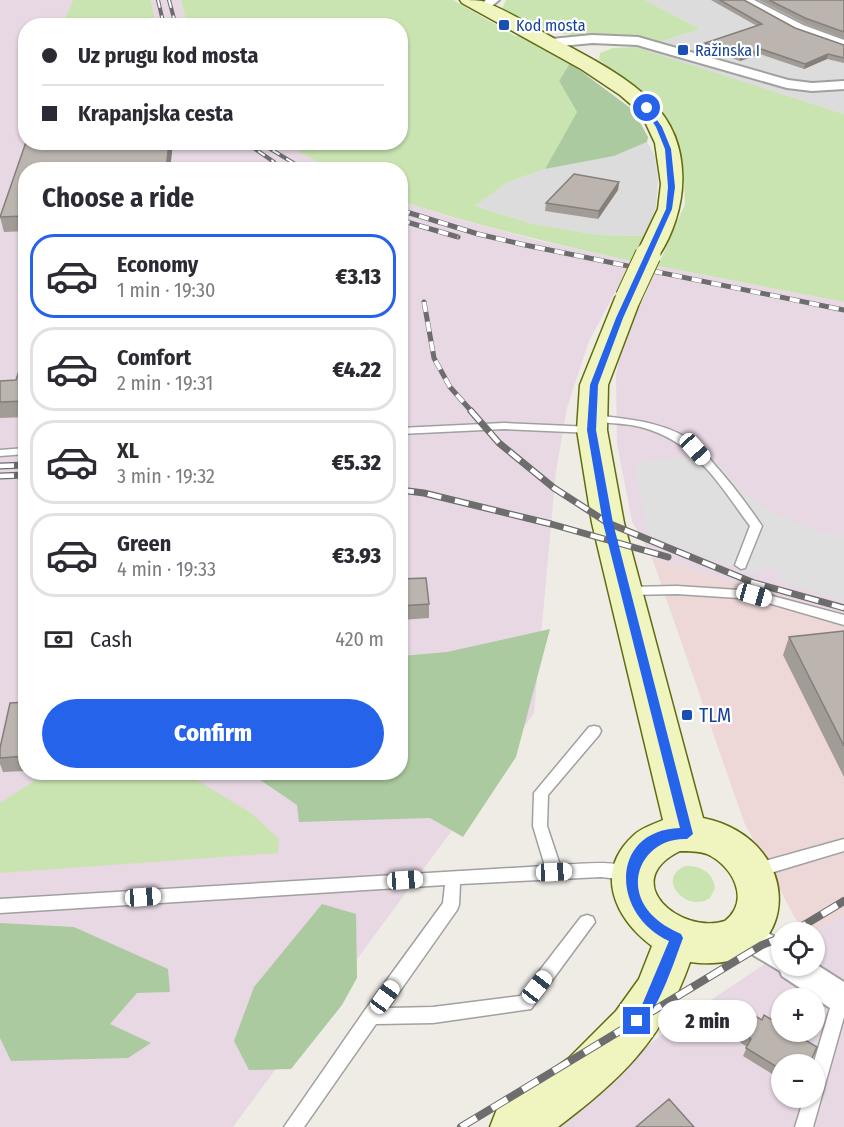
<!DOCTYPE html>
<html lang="en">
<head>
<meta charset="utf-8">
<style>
  body { margin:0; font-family:"Fira Sans Condensed",sans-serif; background:#f7f7f7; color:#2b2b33; height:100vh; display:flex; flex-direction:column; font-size:22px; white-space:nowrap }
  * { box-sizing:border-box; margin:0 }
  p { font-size:20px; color:#7c7c81 }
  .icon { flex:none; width:33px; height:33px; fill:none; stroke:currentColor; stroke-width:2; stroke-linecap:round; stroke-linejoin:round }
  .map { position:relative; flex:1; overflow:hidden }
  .sheet { position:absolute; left:18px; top:162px; width:390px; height:618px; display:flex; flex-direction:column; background:#fff; border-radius:24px; box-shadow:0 2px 4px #0004 }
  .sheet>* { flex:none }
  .hud { position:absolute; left:18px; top:18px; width:390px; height:132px; border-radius:24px; box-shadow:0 2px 4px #0004; display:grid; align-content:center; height:132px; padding:0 24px; background:#fff }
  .tools { position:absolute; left:771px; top:922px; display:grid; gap:12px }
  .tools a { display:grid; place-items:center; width:54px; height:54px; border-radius:50%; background:#fff; box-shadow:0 2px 4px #0004; font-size:30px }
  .end { position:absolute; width:27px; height:27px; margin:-14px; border:8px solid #2563eb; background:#fff; box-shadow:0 0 0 3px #fff }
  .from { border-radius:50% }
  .bubble { position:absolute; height:42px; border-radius:21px; background:#fff; box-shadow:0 2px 4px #0004; font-size:20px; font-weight:800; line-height:42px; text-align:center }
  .car { position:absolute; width:18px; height:36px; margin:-18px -9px; border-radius:8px; box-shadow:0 0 4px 2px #0007; background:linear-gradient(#fff 24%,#345 0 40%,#fff 0 76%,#345 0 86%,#fff 0) }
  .hud b { display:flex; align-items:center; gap:21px; height:57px; font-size:22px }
  .hud b+b { border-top:2px solid #e1e1e2 }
  .hud i { width:15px; height:15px; background:#2b2b33 }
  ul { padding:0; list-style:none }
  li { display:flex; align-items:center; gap:18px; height:84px; margin:0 12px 9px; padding:0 12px; border:3px solid #e1e1e2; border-radius:24px }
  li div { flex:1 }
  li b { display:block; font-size:22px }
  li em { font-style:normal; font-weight:800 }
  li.current { border-color:#2563eb }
  li>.icon { width:54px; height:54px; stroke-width:1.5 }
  h2 { padding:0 24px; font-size:27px; line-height:72px }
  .pay { display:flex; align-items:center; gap:15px; height:66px; padding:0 24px; font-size:22px }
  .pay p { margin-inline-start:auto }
  .button { display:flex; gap:12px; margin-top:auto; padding:12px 24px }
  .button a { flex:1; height:69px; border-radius:36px; background:#2563eb; color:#fff; font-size:24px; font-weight:800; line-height:69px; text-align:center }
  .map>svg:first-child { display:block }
  .residential { fill:#dddcdc }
  .commercial { fill:#eed8d7 }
  .industrial { fill:#e7d8e4; fill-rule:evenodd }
  .grass { fill:#c9e4b1 }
  .forest { fill:#abca9f }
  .parking { fill:#dfdfdf }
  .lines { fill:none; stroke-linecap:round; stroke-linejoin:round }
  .lane-casing { stroke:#a0a0a0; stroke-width:3 }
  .street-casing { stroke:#a0a0a0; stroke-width:4 }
  .secondary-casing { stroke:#616c0f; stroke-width:3 }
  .lane { fill:#fff; fill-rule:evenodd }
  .street { fill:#fff; fill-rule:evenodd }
  .secondary { fill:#f0f4bf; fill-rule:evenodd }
  .rail-far3-casing { stroke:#6d6d6d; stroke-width:4 }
  .rail-far2-casing { stroke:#6d6d6d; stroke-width:5 }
  .rail-far1-casing { stroke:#6d6d6d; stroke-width:7 }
  .rail-casing { stroke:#6d6d6d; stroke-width:8 }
  .rail-far3 { stroke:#fff; stroke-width:2; stroke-dasharray:8; stroke-linecap:butt }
  .rail-far2 { stroke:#fff; stroke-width:4; stroke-dasharray:10; stroke-linecap:butt }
  .rail-far1 { stroke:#fff; stroke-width:4.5; stroke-dasharray:14; stroke-linecap:butt }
  .rail { stroke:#fff; stroke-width:6; stroke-dasharray:18; stroke-linecap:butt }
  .secondary-bridge-casing { stroke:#616c0f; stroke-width:27; stroke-linecap:butt }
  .secondary-bridge { stroke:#f0f4bf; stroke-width:25 }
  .wall { fill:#a29c96 }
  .shaded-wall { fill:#847f7a }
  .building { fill:#bcb5af; stroke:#847f7a; stroke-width:1.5 }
  .route { fill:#2563eb }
  .transit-dot { fill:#1a4fb4; stroke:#fff; stroke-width:2 }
  .labels { text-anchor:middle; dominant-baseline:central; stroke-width:4.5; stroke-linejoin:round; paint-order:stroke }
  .far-transit-label { font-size:16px; fill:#164399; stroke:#fff; text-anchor:start }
  .transit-label { font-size:20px; fill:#164399; stroke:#fff; text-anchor:start }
</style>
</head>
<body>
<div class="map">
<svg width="844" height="1127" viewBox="0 0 844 1127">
  <rect width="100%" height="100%" fill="#efece6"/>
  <path class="residential" d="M645,0H844V114L639,49L700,29Z
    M647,142L655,156L658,181L656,207L645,236L598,235L533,224L475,206L508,182L545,169L614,156Z"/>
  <path class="commercial" d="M652,558L844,614V914L813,933H803L744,822Z"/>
  <path class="industrial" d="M0,0H73L62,25L26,26V142L284,143L330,169L26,170V772H400L401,201L454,218L536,240L632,261L589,341L567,408L556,471L534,713L456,825L233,1127H0Z
    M151,0H181L187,25H156Z
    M658,266L844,302V614L652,558L632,521L617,444L616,376L621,348Z
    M844,914V1127H539L687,1016L781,953L782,966H814L813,933ZM782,999H814V1032H782ZM782,1065H814V1098H782Z"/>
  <path class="grass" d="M73,0H151L156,25H62Z
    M181,0H453L515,36L520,35L570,63L559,81L577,112L545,169L508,182L475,206L533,224L598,235L645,236L632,261C554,244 477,226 401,201L400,170L330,169L284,143L400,142V26L187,25Z
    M506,0H645L700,29L657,43L618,36L571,35L550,31L502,9Z
    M635,47L844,114V302L658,266L685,204L683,164L674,129L652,101L599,60L600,53L613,48Z
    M185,773L251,813L279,839L278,853L0,873V803L36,780Z
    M685,866C700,865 713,872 715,888L710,898C687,914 655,879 685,866Z"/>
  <path class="forest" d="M570,63L633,110L648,137L647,142L614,156L545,169L577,112L559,81Z
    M550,629L516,757L463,837L430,818L299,822L297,805L250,773L400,772L401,656L447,652Z
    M322,904L356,914L357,978L342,1005L291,1069L249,1070L234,1041L254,987Z
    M0,923L74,927L168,969L170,992L137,993L110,1024L151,1043L128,1058L11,1061L0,1038Z"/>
  <path class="parking" d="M708,453L747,496L773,513L818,531L844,537V601L783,583L779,570L765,567L751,574L648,535L635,463Z"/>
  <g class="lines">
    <g class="lane-casing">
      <path id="lane" d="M593,415C629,419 670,422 698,446C704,451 709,458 714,464C731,483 747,504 762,526L745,568L741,569L735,565L750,526C716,480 692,436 631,425C617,423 603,423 589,420L588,418L589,416Z
        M504,423L592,427L597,430L592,433L504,429L400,434V428Z
        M26,448V454L0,456V450Z
        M677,586L754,591L844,615V625L754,599L677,594L627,595L621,591L627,587Z
        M594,726L599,727L601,731L599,735L548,795L547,826L560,865C583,864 611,860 633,868L636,873L633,878L628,880L601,877L460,884L459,905L457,910L388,1008L433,1007L520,996L581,917L587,915L593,917L595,922L531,1009L433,1023L376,1024L304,1127H284L365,1010L443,903L445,885L0,913V899L545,866L533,826L534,793L589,727Z
        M844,839V851L754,878L749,876L746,871L749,866L754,864Z
        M841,990L844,991V1017L813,1127H795L804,1098H814V1065H813L833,998L835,992Z"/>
    </g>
    <g class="street-casing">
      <path id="street" d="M486,0H499L487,10H479L477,8Z
        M739,0H754L803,25L844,40V48L795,31Z
        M592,35L638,37L788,80L812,83L844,81V89L812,91L787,88L637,45L592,43L551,47L545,43L551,39Z
        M744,919L782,941V966H814V963L844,982V1015L833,1010L782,976L780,971L733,943L729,933L733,923Z"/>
    </g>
    <g class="secondary-casing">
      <path id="secondary" d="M460,0C467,0 476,0 482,1C507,10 532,26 555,39C587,56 625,75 651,101C695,143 689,213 656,260L648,262L640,260L636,255L658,209L661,184L655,143L641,113L620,95L581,69L462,3Z
        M628,290L637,293L641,298L608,385L607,430L624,523L703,818C810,840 802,978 690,962C665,1034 627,1074 567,1120L558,1127H490L497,1109L569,1058L616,1011L639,979L652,946C615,918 593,872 634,835C641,828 654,824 663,820L592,523L577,430L580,385L615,298L619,293ZM680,851C689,851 699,851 707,854C733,866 751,900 725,921C681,935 617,882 680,851Z"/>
    </g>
    <use href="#lane" class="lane"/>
    <use href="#street" class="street"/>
    <use href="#secondary" class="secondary"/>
    <g class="rail-far3-casing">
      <path id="rail-far3" d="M158,0L164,26
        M169,0L176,26
        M245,142L274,162
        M259,142L305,170"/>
    </g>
    <g class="rail-far2-casing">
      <path id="rail-far2" d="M400,210L478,234L525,245L844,310
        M400,220L458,237
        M424,302L434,358L450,387L473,413"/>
    </g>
    <g class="rail-far1-casing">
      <path id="rail-far1" d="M471,411L499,443L554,488L608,523L759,585
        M0,466L26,465
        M0,476L26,475
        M400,490L424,493L551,524L668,557
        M751,582L844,608"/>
    </g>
    <g class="rail-casing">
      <path id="rail" d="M791,933L844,901
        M461,1127L762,945L782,937"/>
    </g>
    <use href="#rail-far3" class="rail-far3"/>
    <use href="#rail-far2" class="rail-far2"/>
    <use href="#rail-far1" class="rail-far1"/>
    <use href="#rail" class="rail"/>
    <g class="secondary-bridge-casing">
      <path id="secondary-bridge" d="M628,298L648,255"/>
    </g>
    <use href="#secondary-bridge" class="secondary-bridge"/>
  </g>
  <path class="wall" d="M711,0H744L795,28L844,45V63L827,59L804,69L760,54L740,61L705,48V43L757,26Z
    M759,0H844V38L804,23Z
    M26,142H173L170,170H26V231L4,232L0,217Z
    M619,182L618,190L598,219L545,211L546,203Z
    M26,350V417L0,418V381L16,380Z
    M400,579L429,604V618L400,620Z
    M844,631V777L783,655L789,637Z
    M26,702V771L3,772L0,764V748Z
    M726,1023L809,1065H782V1080L743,1056L747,1047L723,1031Z"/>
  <path class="shaded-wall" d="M761,49L760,54L740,61V56Z
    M828,54L827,59L804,69L805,64Z
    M169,142H173L170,170H166Z
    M619,182L618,190L598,219L599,211Z"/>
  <path class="building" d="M720,0H744L795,28L844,45V58L828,54L805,64L761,49L740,56L705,43L762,24Z
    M769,0H844V32L805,18Z
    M26,142H169L166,170H26V216L0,217Z
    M574,174L619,182L599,211L546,203Z
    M26,350V401L0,402V381L16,380Z
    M426,578L429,604L400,606V579Z
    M844,631V746L789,637Z
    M26,702V756L0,758V748L10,703Z
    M736,1005L762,1020L764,1015L782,1026V1032H792L817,1047L809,1065H782V1070L746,1048L751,1039L726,1023Z
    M669,1099L694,1127H636Z"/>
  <path class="route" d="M647,106L662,127L671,149L675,187L672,209L623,318L598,385L596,430L613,523L693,834L687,839C646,837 622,881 650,913C659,923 670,929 681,934L683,938C675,959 656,1019 637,1027L632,1025L630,1021L642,1005L669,941C610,914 610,830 680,828L603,523L587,430L590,385L616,318L666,209L668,187L665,149L656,127L644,108Z"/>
  <g class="transit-dot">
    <rect x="498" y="19" width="12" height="12" rx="3"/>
    <rect x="677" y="44" width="12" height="12" rx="3"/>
    <rect x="681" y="709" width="12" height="12" rx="3"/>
  </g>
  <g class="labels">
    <g class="far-transit-label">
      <text x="516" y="25">Kod mosta</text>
      <text x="695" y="50">Ražinska I</text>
    </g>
    <g class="transit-label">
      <text x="699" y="715">TLM</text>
    </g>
  </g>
</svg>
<div class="tools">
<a><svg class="icon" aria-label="locate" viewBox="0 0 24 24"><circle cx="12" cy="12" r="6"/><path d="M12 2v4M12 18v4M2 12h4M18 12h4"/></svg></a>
<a>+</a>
<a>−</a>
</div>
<i class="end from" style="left:647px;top:108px"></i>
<i class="end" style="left:637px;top:1021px"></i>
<div class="bubble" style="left:658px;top:1000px;width:99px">2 min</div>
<i class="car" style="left:695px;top:449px;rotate:138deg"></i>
<i class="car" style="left:754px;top:595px;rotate:106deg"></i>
<i class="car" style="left:554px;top:872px;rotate:87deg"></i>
<i class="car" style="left:405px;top:880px;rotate:86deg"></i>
<i class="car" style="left:143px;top:897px;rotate:86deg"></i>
<i class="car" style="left:537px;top:987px;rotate:38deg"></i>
<i class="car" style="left:385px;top:997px;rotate:36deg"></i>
<div class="hud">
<b><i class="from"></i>Uz prugu kod mosta</b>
<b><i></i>Krapanjska cesta</b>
</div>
<section class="sheet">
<h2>Choose a ride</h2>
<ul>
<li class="current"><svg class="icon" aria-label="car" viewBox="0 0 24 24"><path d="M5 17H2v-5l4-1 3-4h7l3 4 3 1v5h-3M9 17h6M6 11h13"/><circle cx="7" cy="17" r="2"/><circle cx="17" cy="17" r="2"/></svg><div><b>Economy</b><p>1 min · 19:30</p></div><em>€3.13</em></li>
<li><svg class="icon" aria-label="car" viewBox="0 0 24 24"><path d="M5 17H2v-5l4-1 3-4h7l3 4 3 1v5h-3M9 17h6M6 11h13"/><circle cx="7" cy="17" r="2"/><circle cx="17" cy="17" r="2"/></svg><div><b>Comfort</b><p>2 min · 19:31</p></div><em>€4.22</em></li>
<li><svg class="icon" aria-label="car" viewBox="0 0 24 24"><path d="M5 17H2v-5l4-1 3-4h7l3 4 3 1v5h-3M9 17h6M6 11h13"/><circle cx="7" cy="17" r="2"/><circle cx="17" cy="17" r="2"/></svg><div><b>XL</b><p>3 min · 19:32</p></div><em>€5.32</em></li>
<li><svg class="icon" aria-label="car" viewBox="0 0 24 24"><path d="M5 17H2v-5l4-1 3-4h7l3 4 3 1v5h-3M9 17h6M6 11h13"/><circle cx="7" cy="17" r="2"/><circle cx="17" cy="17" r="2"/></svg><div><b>Green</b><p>4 min · 19:33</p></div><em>€3.93</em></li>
</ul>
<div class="pay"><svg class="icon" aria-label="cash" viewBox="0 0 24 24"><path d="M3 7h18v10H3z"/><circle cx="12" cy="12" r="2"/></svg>Cash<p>420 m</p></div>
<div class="button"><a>Confirm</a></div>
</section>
</div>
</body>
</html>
